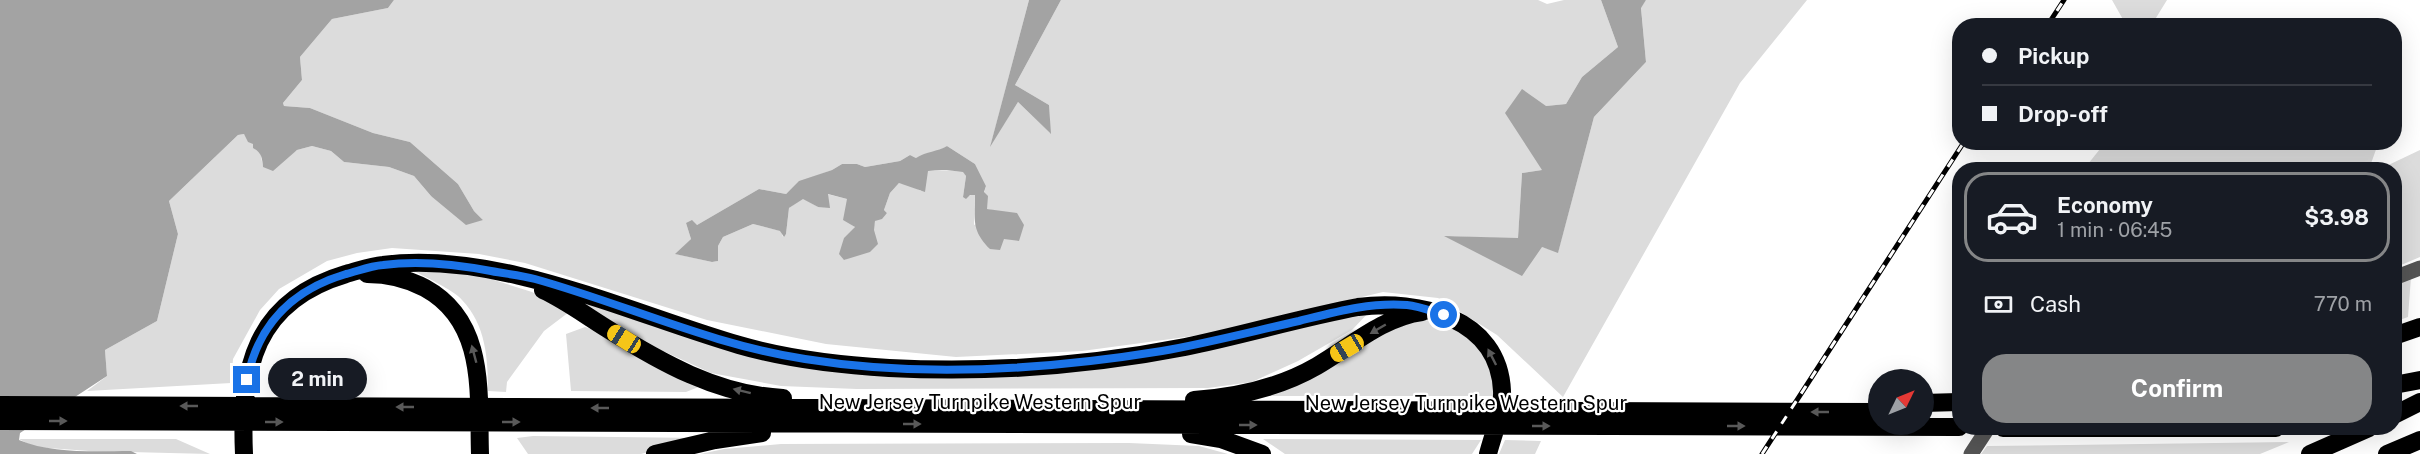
<!DOCTYPE html>
<html lang="en">
<head>
<meta charset="utf-8">
<style>
  body { margin:0; font-family:"Public Sans",sans-serif; background:#242831; color:#f1f3f6; height:100vh; display:flex; flex-direction:column; font-size:22px; white-space:nowrap }
  * { box-sizing:border-box; margin:0 }
  p { font-size:20px; color:#9ea1a6 }
  .icon { flex:none; width:33px; height:33px; fill:none; stroke:currentColor; stroke-width:2; stroke-linecap:round; stroke-linejoin:round }
  .map { position:relative; flex:1; overflow:hidden }
  .drawer { position:absolute; left:1952px; top:162px; width:450px; height:273px; display:flex; flex-direction:column; background:#171b24; border-radius:24px; box-shadow:0 6px 24px #0002 }
  .drawer>* { flex:none }
  .banner { position:absolute; left:1952px; top:18px; width:450px; height:132px; border-radius:24px; box-shadow:0 6px 24px #0002; display:grid; align-content:center; height:132px; padding:0 30px; background:#171b24 }
  .needle { width:39px; rotate:47deg }
  .buttons { position:absolute; left:1868px; top:369px; display:grid; gap:12px }
  .buttons a { display:grid; place-items:center; width:66px; height:66px; border-radius:50%; background:#171b24; box-shadow:0 6px 24px #0002; font-size:30px }
  .end { position:absolute; width:27px; height:27px; margin:-14px; border:8px solid #1a73e8; background:#fff; box-shadow:0 0 0 3px #fff }
  .from { border-radius:50% }
  .bubble { position:absolute; height:42px; border-radius:21px; background:#171b24; box-shadow:0 6px 24px #0002; font-size:20px; font-weight:700; line-height:42px; text-align:center }
  .car { position:absolute; width:18px; height:36px; margin:-18px -9px; border-radius:8px; box-shadow:0 0 4px 2px #0007; background:linear-gradient(#f5c518 24%,#345 0 40%,#f5c518 0 76%,#345 0 86%,#f5c518 0) }
  .banner b { display:flex; align-items:center; gap:21px; height:57px; font-size:22px }
  .banner b+b { border-top:2px solid #363941 }
  .banner i { width:15px; height:15px; background:#f1f3f6 }
  ul { padding:10px 0 0; list-style:none }
  li { display:flex; align-items:center; gap:18px; height:90px; margin:0 12px 9px; padding:0 18px; border:3px solid #363941; border-radius:24px }
  li div { flex:1 }
  li b { display:block; font-size:22px }
  li em { font-style:normal; font-weight:700 }
  li.on { border-color:#858687 }
  li>.icon { width:54px; height:54px; stroke-width:1.5 }
  .pay { display:flex; align-items:center; gap:15px; height:66px; padding:0 30px; font-size:22px }
  .pay p { margin-inline-start:auto }
  .cta { display:flex; gap:12px; margin-top:auto; padding:12px 30px }
  .cta a { flex:1; height:69px; border-radius:24px; background:#858687; color:#fff; font-size:24px; font-weight:700; line-height:69px; text-align:center }
  .map>svg:first-child { display:block }
  .green { fill:#dcdcdc; fill-rule:evenodd }
  .water { fill:#a3a3a3 }
  .lines { fill:none; stroke-linecap:round; stroke-linejoin:round }
  .minor { stroke:#555; stroke-width:15 }
  .highway { stroke:#000; stroke-width:18 }
  .rail-casing { stroke:#000; stroke-width:5 }
  .rail { stroke:#fff; stroke-width:3; stroke-dasharray:9; stroke-linecap:butt }
  .oneway { fill:#595959 }
  .route { stroke:#1a73e8; stroke-width:8 }
  .labels { text-anchor:middle; dominant-baseline:central; stroke-width:4.5; stroke-linejoin:round; paint-order:stroke }
  .street-label { font-size:20px; fill:#000; stroke:#fff }
</style>
</head>
<body>
<div class="map">
<svg width="2420" height="454" viewBox="0 0 2420 454">
  <rect width="100%" height="100%" fill="#fff"/>
  <path class="green" d="M394,0H1029L991,144L1018,102L1050,133L1049,105L1015,85L1061,0H1538L1547,4L1564,0H1601L1618,47L1582,77L1566,104L1546,106L1542,170L1522,173L1518,239L1446,236L1542,247L1558,252L1594,117L1646,62L1641,7L1646,0H1807L1740,83L1563,397L1497,335L1438,298L1383,292L1208,334L1082,351L956,357L826,344L707,320L525,263L479,254L392,248L357,253L327,261L279,289L260,310L233,359L231,383L87,391L107,376L105,350L157,321L178,234L169,201L238,135L244,134L260,151L263,167L282,161L297,150L312,146L331,151L344,162L389,167L414,176L431,196L483,220L474,211L458,184L410,142L373,133L310,108L284,106L283,103L302,80L300,57L332,19L388,8ZM947,146L975,164L986,186L984,193L987,209L1000,212L974,225L975,194L963,197L966,176L963,171H927L921,191L910,185L899,183L890,193L884,210L887,213L875,221C873,235 858,255 844,260L855,227L847,221V199L827,194L829,207H818L803,198L789,208L786,234L783,237L781,231L753,224L723,237L718,246V261L712,262L676,254L691,239L686,223L697,225L759,189L786,194L799,182L832,170L842,164H857L865,167L900,161L910,155L916,158L939,151Z
    M2112,0H2167L2151,26L2124,25L2125,23Z
    M2153,142H2377L2378,144L2369,169H2084L2100,149L2098,143Z
    M2420,150V257L2394,268V170L2380,169Z
    M410,269L478,275L532,292L569,312L544,331L507,382L506,392L488,391C488,359 486,325 462,300C454,290 423,276 410,269Z
    M2411,277L2408,317L2394,322V285Z
    M577,298L731,347L979,374L1371,310L1352,330L1298,361L1252,382L1208,388L857,389L781,386L711,373L661,350L614,323L582,308Z
    M1431,320L1458,328L1488,358L1496,396H1252L1405,322Z
    M585,327L602,333L701,386L686,392L571,391L566,334Z
    M533,436L700,438L641,454H528L517,438Z
    M19,439H176L210,454L89,451L34,447Z
    M1263,439L1481,440L1472,454H1285Z
    M1505,440L1541,441L1535,454H1499Z
    M2289,442L2260,454H1981L1987,446Z
    M1129,443L1199,446L1228,454H700L724,449L781,444Z"/>
  <path class="water" d="M0,0H394L388,8L332,19L300,57L302,80L283,103L284,106L310,108L373,133L410,142L458,184L474,211L483,220L466,225L431,196L414,176L389,167L344,162L331,151L312,146L297,150L273,171L263,167C262,158 262,153 253,148V144L248,142L244,134L238,135L169,201L178,234L157,321L105,350L107,376L20,433L19,440C52,454 95,451 131,451L137,454H0Z
    M1029,0H1061L1015,85L1049,105L1051,134L1018,102L990,147Z
    M1601,0H1646L1641,8L1646,62L1594,117L1558,253L1542,247L1522,276L1444,236L1518,238L1522,173L1542,170L1505,113L1522,89L1546,106L1566,104L1582,77L1618,47Z
    M947,146L975,164L986,186L984,192L988,196L987,209L1017,213L1024,225L1019,241L1004,239L1000,250L990,249C971,230 975,220 975,195H970L966,199L963,197L966,176L963,172C950,170 939,170 928,171L925,192L899,183L890,193L884,210L887,213L882,219L875,221L874,230L878,244L870,252L844,260L839,254L844,238L855,227L843,220L847,199L828,194L830,208L818,207L803,199L789,208L786,234L784,237L780,231L753,224L723,237L718,246V261L712,262L675,254L691,239L686,223L692,220L697,225L759,189L786,194L799,181L832,170L842,164H857L865,167L900,161L910,155L916,158C927,151 937,152 947,146Z"/>
  <g class="lines">
    <path class="minor" d="M2394,278L2420,268
      M1971,454L1988,428"/>
    <path class="highway" d="M367,274C388,274 408,279 425,288C487,322 478,394 480,454
      M543,290C565,300 585,315 606,328C660,362 718,395 783,398
      M2394,336L2420,327
      M2394,385L2420,380
      M1194,400C1237,397 1279,388 1317,366C1350,347 1383,317 1422,312
      M1923,403L1959,402
      M0,405L1878,412
      M2394,415L2420,402
      M0,421L1959,427
      M2003,428H2276
      M1191,434L1221,439L1262,454
      M244,454C240,368 255,301 346,274C358,271 370,266 383,265C498,250 629,313 739,345C787,359 838,365 889,368C988,373 1088,366 1185,347C1243,335 1300,318 1358,307C1418,299 1499,317 1502,391C1503,412 1493,434 1488,454
      M655,454L715,440L762,433
      M2310,454L2369,428
      M2387,454L2420,440"/>
    <g class="rail-casing">
      <path id="rail" d="M2047,26L2064,0
        M1762,454L1964,142"/>
    </g>
    <use href="#rail" class="rail"/>
  </g>
  <defs><path id="oneway-solid" d="M-6-.8H1V-3.2L6.5 0L1 3.2V.8H-6Z" transform="scale(1.5)"/></defs>
  <g class="oneway">
    <use href="#oneway-solid" transform="translate(1378 329) rotate(150)"/>
    <use href="#oneway-solid" transform="translate(474 354) rotate(-105)"/>
    <use href="#oneway-solid" transform="translate(1492 357) rotate(-117)"/>
    <use href="#oneway-solid" transform="translate(742 391) rotate(-166)"/>
    <use href="#oneway-solid" transform="translate(189 406) rotate(-180)"/>
    <use href="#oneway-solid" transform="translate(405 407) rotate(-180)"/>
    <use href="#oneway-solid" transform="translate(600 408) rotate(-180)"/>
    <use href="#oneway-solid" transform="translate(1820 412) rotate(-180)"/>
    <use href="#oneway-solid" transform="translate(58 421)"/>
    <use href="#oneway-solid" transform="translate(274 422)"/>
    <use href="#oneway-solid" transform="translate(511 422)"/>
    <use href="#oneway-solid" transform="translate(912 424)"/>
    <use href="#oneway-solid" transform="translate(1248 425)"/>
    <use href="#oneway-solid" transform="translate(1541 426)"/>
    <use href="#oneway-solid" transform="translate(1736 426)"/>
  </g>
  <g class="lines">
    <path class="route" d="M247,380C258,324 292,290 346,274C358,271 370,266 383,265C419,260 455,264 491,271C506,274 520,275 535,279C625,304 712,345 805,359C922,378 1045,370 1162,351C1208,343 1254,331 1299,321C1335,312 1370,302 1407,305C1419,306 1431,311 1444,315"/>
  </g>
  <g class="labels">
    <g class="street-label">
      <text x="980" y="402">New Jersey Turnpike Western Spur</text>
      <text x="1466" y="403">New Jersey Turnpike Western Spur</text>
    </g>
  </g>
</svg>
<div class="buttons">
<a><svg class="needle" viewBox="-14 -14 28 28"><path d="M0-13l5 13h-10z" fill="#e53935"/><path d="M0 13l5-13h-10z" fill="#9ea1a6"/></svg></a>
</div>
<i class="end from" style="left:1444px;top:315px"></i>
<i class="end" style="left:247px;top:380px"></i>
<div class="bubble" style="left:268px;top:358px;width:99px">2 min</div>
<i class="car" style="left:624px;top:339px;rotate:302deg"></i>
<i class="car" style="left:1347px;top:348px;rotate:239deg"></i>
<div class="banner">
<b><i class="from"></i>Pickup</b>
<b><i></i>Drop-off</b>
</div>
<section class="drawer">
<ul>
<li class="on"><svg class="icon" aria-label="car" viewBox="0 0 24 24"><path d="M5 17H2v-5l4-1 3-4h7l3 4 3 1v5h-3M9 17h6M6 11h13"/><circle cx="7" cy="17" r="2"/><circle cx="17" cy="17" r="2"/></svg><div><b>Economy</b><p>1 min · 06:45</p></div><em>$3.98</em></li>
</ul>
<div class="pay"><svg class="icon" aria-label="cash" viewBox="0 0 24 24"><path d="M3 7h18v10H3z"/><circle cx="12" cy="12" r="2"/></svg>Cash<p>770 m</p></div>
<div class="cta"><a>Confirm</a></div>
</section>
</div>
</body>
</html>
